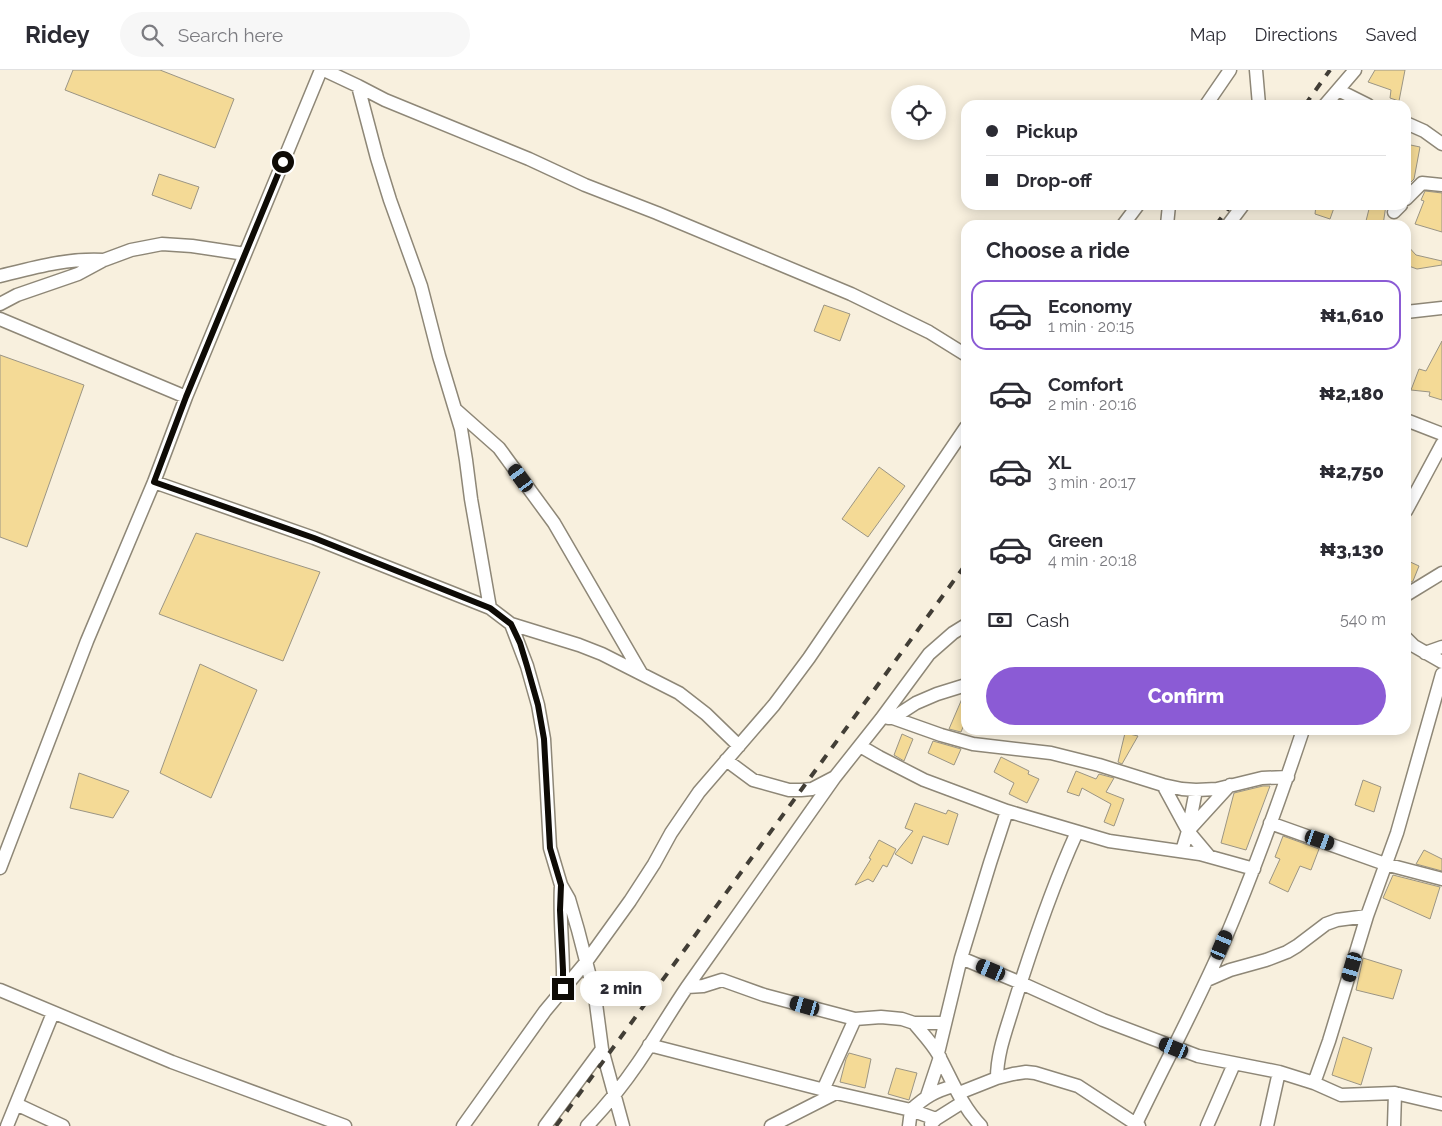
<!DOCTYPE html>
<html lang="en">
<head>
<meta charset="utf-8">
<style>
  body { margin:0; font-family:Raleway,sans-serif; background:#f7f7f7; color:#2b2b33; height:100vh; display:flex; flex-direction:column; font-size:19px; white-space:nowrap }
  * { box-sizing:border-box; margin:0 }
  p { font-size:16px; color:#7c7c81 }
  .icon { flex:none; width:28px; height:28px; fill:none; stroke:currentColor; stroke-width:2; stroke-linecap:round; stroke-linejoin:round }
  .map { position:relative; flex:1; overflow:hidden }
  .sheet { position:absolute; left:961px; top:150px; width:450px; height:515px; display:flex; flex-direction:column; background:#fff; border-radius:15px; box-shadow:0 2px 12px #0003 }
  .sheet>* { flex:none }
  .guide { position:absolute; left:961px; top:30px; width:450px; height:110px; border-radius:15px; box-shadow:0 2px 12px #0003; display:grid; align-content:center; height:110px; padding:0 25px; background:#fff }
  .tools { position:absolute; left:891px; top:15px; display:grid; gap:10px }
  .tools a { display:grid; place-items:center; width:55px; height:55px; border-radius:50%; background:#fff; box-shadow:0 2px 12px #0003; font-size:25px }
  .end { position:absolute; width:22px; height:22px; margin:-11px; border:6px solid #0e0b06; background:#fff; box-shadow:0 0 0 2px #fff }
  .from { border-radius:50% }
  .bubble { position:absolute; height:35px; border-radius:18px; background:#fff; box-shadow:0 2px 12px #0003; font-size:16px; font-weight:800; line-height:35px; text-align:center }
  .car { position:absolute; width:15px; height:30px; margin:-15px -8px; border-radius:6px; box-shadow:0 0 4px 1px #0007; background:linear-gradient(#222 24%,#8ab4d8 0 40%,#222 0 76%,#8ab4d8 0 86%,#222 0) }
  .guide b { display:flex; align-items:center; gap:18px; height:48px; font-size:19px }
  .guide b+b { border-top:1px solid #e1e1e2 }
  .guide i { width:12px; height:12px; background:#2b2b33 }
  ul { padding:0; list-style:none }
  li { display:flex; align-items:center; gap:15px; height:70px; margin:0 10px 8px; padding:0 15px; border:2px solid transparent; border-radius:15px }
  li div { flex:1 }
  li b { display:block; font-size:19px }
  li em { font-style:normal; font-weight:800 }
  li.active { border-color:#8b5bd5 }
  li>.icon { width:45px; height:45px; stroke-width:1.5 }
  h2 { padding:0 25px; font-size:22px; line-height:60px }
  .pay { display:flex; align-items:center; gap:12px; height:55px; padding:0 25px; font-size:19px }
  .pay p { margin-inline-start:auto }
  .button { display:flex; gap:10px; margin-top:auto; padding:10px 25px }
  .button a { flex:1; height:58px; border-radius:30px; background:#8b5bd5; color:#fff; font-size:20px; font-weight:800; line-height:58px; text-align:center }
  header { display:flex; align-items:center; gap:30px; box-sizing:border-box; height:70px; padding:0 25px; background:#fff; border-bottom:1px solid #e1e1e2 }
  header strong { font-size:24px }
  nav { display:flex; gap:28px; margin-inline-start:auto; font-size:18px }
  .search { width:350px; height:45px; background:#f7f7f7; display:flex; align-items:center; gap:12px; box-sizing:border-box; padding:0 18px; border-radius:28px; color:#7c7c81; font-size:19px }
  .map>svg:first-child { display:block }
  .building { fill:#f4da96; stroke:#9b9584 }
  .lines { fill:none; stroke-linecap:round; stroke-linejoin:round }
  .minor-casing { stroke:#8e8777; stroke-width:15 }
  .minor { stroke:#fff; stroke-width:12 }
  .rail { stroke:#423e36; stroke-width:4; stroke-dasharray:9 9; stroke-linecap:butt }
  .route { stroke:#0e0b06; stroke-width:6 }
</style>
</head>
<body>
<header>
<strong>Ridey</strong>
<div class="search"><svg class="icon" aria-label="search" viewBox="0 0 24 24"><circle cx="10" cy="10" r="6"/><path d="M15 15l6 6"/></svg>Search here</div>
<nav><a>Map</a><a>Directions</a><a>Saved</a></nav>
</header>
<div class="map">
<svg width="1442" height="1056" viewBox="0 0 1442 1056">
  <rect width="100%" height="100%" fill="#f8f0de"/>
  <path class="building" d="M73,0H160L234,29L215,78L65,20Z
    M1375,0H1405L1399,31L1390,28L1391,20L1368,12Z
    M1406,74L1420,77L1414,109L1406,117Z
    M159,104L199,117L191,139L152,125Z
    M1425,121L1442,123V162L1415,154L1424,131L1421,130Z
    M1316,135H1335L1330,149L1315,144Z
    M1370,135H1386L1383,155H1365Z
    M1406,174L1416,185L1442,191V195L1417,199L1406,195Z
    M824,235L850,244L840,271L814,261Z
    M1442,271V330L1429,326L1430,322L1411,320L1419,299L1426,301Z
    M0,285L84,315L27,477L0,467Z
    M879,397L905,416L868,467L842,449Z
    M196,463L320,502L283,591L159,544Z
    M1406,490L1419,496L1413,511L1406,515Z
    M200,594L257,620L211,728L160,703Z
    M966,623V650L961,662L949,659L964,624Z
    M1125,663L1138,666L1122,694L1118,692Z
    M902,664L913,669L904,691L894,685Z
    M933,671L961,679L954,695L928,683Z
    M1001,687L1029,701L1028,704L1039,709L1027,733L1009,724L1014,713L994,702Z
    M1076,701L1096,709L1099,704L1114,708L1106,722L1124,729L1114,756L1104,752L1111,734L1082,718L1079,726L1067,722Z
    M79,703L129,721L113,748L70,738Z
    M1363,710L1381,717L1374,742L1355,735Z
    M1263,716H1270L1246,780L1221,773L1234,723Z
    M915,733L946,744L948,740L958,744L948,775L923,766L912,794L895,784L913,761L905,758Z
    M1283,766L1319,779L1311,800L1300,796L1288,822L1269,813L1280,789L1275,787Z
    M879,770L896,779L887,797L883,795L873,812L868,809L855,815L871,789L869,788Z
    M1424,780L1442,789V801L1416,794Z
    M1393,805L1440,817L1430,849L1383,828Z
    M1363,888L1402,900L1393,929L1356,920Z
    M1343,967L1372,978L1361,1015L1332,1005Z
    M849,983L871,989L865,1018L840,1012L846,989Z
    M896,998L917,1003L909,1030L888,1024Z"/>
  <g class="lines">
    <g class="minor-casing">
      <path id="minor" d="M324,0L358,16L385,30L529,89L585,115L657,143L851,224L929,262L966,285
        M1256,0L1259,35
        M358,16L377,88L390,130L421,216L439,286L461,359L466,390L471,429L490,538
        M1338,20L1368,35
        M1206,35L1230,0
        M1325,35L1355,0
        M1406,53L1424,61L1442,74
        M1406,129L1422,113L1442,115
        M1394,142L1401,135
        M1123,155L1138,135
        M1167,155L1169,135
        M1228,155L1243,135
        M0,206C36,197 67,188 104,190
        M0,234L17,225L78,204L104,190L131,180L162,174L192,176L245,184
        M1406,242L1442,238
        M0,249L186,327
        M455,339L499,378L554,453L641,603
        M1406,350L1442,364
        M154,412L314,468L490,538L511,554L579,575L602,584L679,623L706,644L739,676
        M1406,441L1442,374
        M1406,525L1442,503
        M511,554L527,596L538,635L544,669L550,778L561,815L569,829L578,860L595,926L602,979L623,1056
        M1406,568L1414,576L1442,592
        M1425,583L1442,577
        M888,648H893L916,633L937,624L966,615
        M893,648L941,665L973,674L1051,683L1099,695L1163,715L1182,719L1196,720L1217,719L1262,708L1288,707
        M860,676L879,687L924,710L1007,741L1109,771L1200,784L1254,799
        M726,690L753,710L789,720H801L812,719L835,707
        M1163,715L1188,761L1209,786
        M1270,753L1385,794L1442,809
        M1188,761L1230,715
        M1182,781L1188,761L1196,720
        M0,798L87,571L154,412L186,327L321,0
        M561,815C559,850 564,884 563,919
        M961,888L1021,913L1103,950L1198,986L1279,1002L1314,1013L1341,1025L1395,1023L1442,1034
        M1207,910L1230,900L1266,890L1287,882L1297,876L1326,854L1337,850L1367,846
        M687,917L703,916L722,910L764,925L855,949L881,947L902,949L914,953H945
        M0,920L172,992L345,1056
        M914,953C922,963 932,973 938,984C952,1010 961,1035 981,1056
        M649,975L836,1023L911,1040L936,1049
        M938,983L961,888L990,793L1007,741
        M997,1008C997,982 1007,958 1014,934C1032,876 1052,817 1077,762
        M1314,1013L1329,971L1367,846L1397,763L1442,604
        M823,1020L855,949
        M959,1023L997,1008L1013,1004L1026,1002L1035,1003L1078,1016L1139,1056
        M927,1026L940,987
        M16,1034L63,1056
        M931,1054L936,1049L963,1032
        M7,1056L53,943
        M463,1056L545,941L586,892L630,831L654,794L671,763L699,722L774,635L809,588L966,357
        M545,1056L602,979
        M587,1056C606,1036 623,1015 638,993C655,968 670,942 687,917L835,707L881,649L929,584L953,563L966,555
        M771,1056L836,1023
        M909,1056L911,1040C925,1027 935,1021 954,1016
        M1135,1056C1164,995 1196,936 1223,874C1253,804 1279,732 1303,660
        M1207,1056L1234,994
        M1267,1056L1279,1002
        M1394,1056L1395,1023"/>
    </g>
    <use href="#minor" class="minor"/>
    <path class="rail" d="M1305,35L1330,0
      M1216,155L1231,135
      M556,1056L966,494"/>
  </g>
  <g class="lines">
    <path class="route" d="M283,92L186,327L154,412L314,468L490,538L511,554L520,573L527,596L538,635L544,669L550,778L561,815L560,840L563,900V919"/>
  </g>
</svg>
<div class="tools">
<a><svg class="icon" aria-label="locate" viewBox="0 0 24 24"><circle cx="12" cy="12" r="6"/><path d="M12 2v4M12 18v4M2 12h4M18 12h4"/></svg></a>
</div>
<i class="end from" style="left:283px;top:92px"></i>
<i class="end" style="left:563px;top:919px"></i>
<div class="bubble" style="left:580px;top:901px;width:82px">2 min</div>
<i class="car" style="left:521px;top:408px;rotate:324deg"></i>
<i class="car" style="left:1320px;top:770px;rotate:109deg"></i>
<i class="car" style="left:1222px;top:875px;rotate:23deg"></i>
<i class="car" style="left:1352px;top:897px;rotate:196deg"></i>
<i class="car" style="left:991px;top:900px;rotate:293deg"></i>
<i class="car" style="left:805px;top:936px;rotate:286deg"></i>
<i class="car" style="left:1174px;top:978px;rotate:292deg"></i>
<div class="guide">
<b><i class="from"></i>Pickup</b>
<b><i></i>Drop-off</b>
</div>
<section class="sheet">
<h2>Choose a ride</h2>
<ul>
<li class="active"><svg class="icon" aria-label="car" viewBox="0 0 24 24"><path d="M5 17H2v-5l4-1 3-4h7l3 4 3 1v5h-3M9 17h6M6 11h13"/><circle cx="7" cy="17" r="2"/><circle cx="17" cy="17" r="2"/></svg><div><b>Economy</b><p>1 min · 20:15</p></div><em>₦1,610</em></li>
<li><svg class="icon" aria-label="car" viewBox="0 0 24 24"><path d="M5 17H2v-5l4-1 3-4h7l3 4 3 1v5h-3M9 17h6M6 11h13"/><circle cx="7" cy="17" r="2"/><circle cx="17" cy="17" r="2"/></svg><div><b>Comfort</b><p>2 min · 20:16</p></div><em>₦2,180</em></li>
<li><svg class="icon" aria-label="car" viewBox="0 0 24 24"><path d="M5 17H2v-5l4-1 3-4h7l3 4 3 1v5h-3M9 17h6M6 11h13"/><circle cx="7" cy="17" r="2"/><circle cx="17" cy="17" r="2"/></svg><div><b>XL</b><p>3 min · 20:17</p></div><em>₦2,750</em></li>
<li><svg class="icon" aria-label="car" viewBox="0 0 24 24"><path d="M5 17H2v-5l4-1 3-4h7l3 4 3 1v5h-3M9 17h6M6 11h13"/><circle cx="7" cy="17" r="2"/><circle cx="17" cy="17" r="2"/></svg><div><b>Green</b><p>4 min · 20:18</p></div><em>₦3,130</em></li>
</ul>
<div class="pay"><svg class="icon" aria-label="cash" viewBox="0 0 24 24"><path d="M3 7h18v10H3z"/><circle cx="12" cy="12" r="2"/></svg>Cash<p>540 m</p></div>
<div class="button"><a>Confirm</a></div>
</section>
</div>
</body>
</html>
